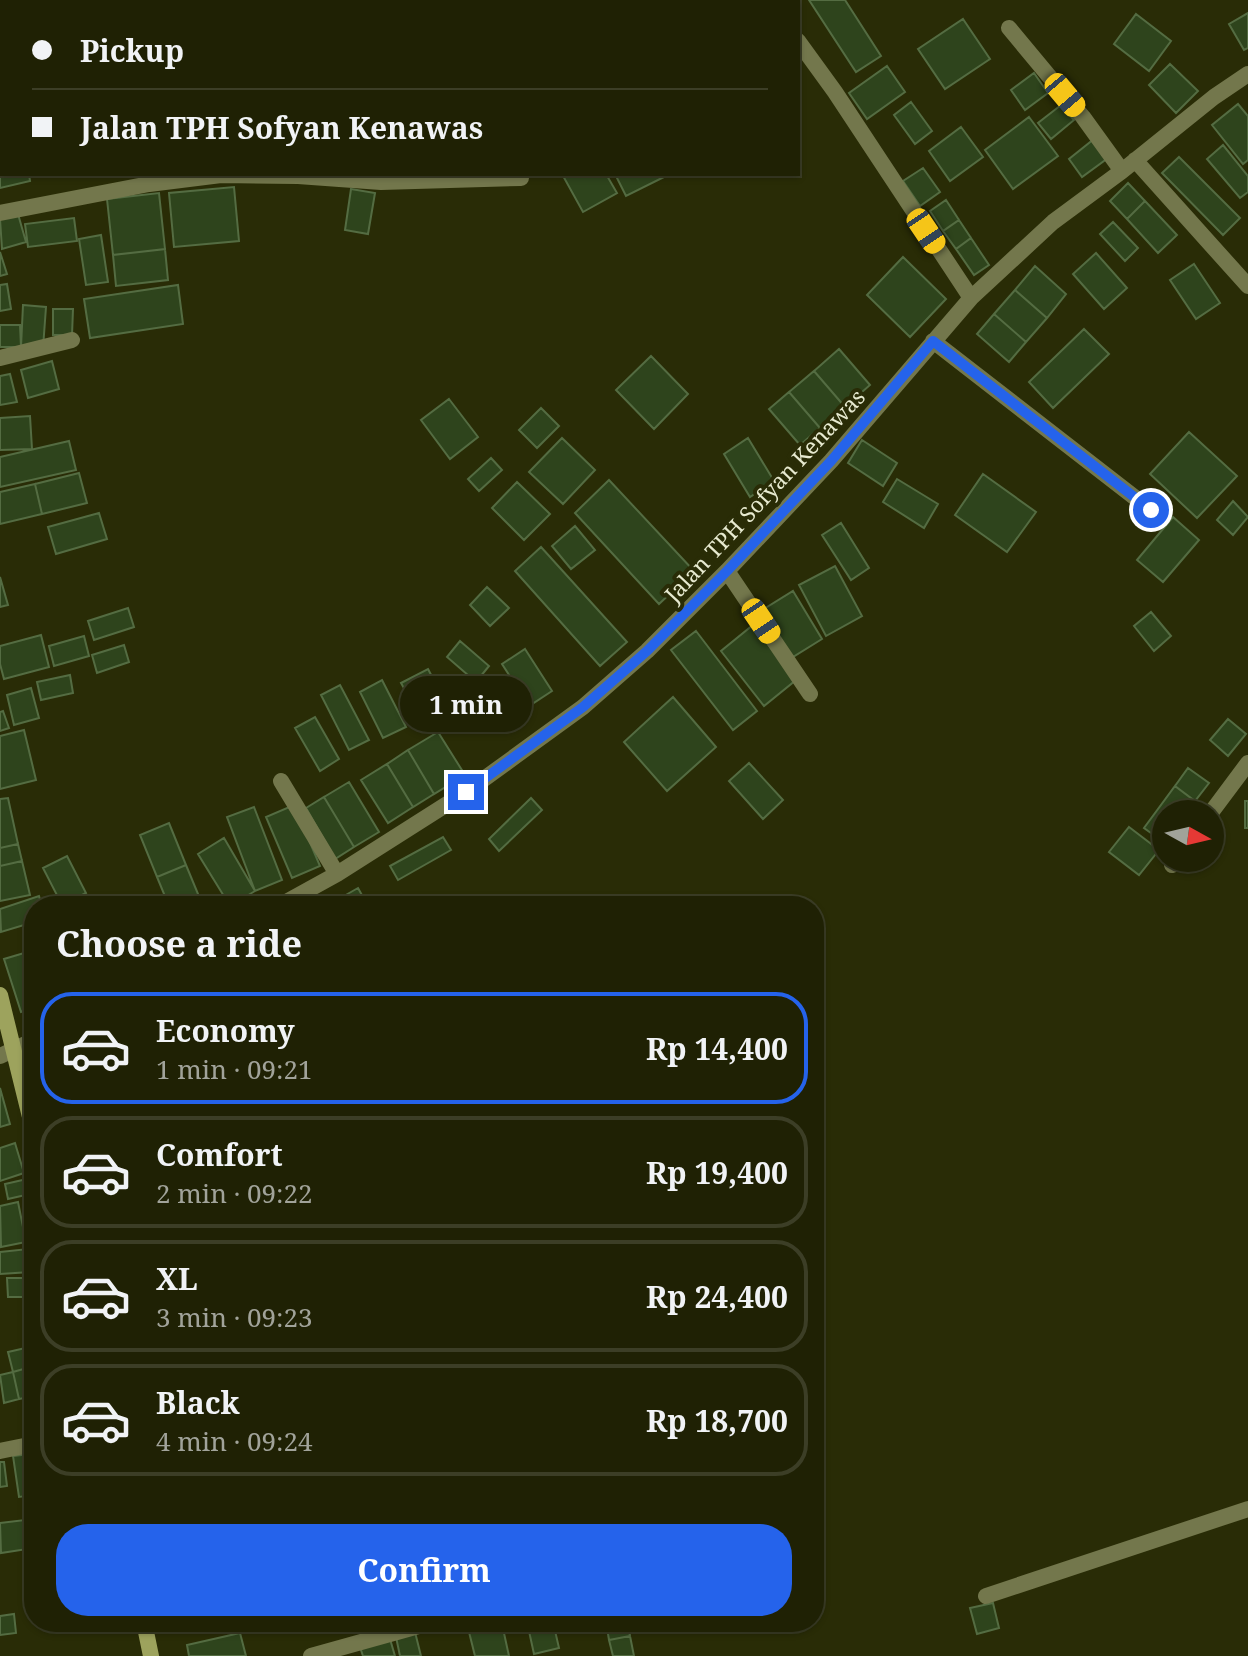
<!DOCTYPE html>
<html lang="en">
<head>
<meta charset="utf-8">
<style>
  body { margin:0; font-family:"Noto Serif",serif; background:#27290e; color:#f1f3f6; height:100vh; display:flex; flex-direction:column; font-size:30px; white-space:nowrap }
  * { box-sizing:border-box; margin:0 }
  p { font-size:26px; color:#a1a39a }
  .icon { flex:none; width:44px; height:44px; fill:none; stroke:currentColor; stroke-width:2; stroke-linecap:round; stroke-linejoin:round }
  .map { position:relative; flex:1; overflow:hidden }
  .details { position:absolute; left:24px; top:896px; width:800px; height:736px; display:flex; flex-direction:column; background:#1f2104; border-radius:32px; box-shadow:0 2px 6px #0004,0 0 0 2px #3c3e26 }
  .details>* { flex:none }
  .hud { position:absolute; left:0px; top:0px; width:800px; height:176px; box-shadow:0 2px 6px #0004,0 0 0 2px #3c3e26; display:grid; align-content:center; height:176px; padding:0 32px; background:#1f2104 }
  .needle { width:52px; rotate:98deg }
  .tools { position:absolute; left:1152px; top:800px; display:grid; gap:16px }
  .tools a { display:grid; place-items:center; width:72px; height:72px; border-radius:50%; background:#1f2104; box-shadow:0 2px 6px #0004,0 0 0 2px #3c3e26; font-size:40px }
  .end { position:absolute; width:36px; height:36px; margin:-18px; border:10px solid #2563eb; background:#fff; box-shadow:0 0 0 4px #fff }
  .from { border-radius:50% }
  .bubble { position:absolute; height:56px; border-radius:28px; background:#1f2104; box-shadow:0 2px 6px #0004,0 0 0 2px #3c3e26; font-size:26px; font-weight:700; line-height:56px; text-align:center }
  .car { position:absolute; width:24px; height:48px; margin:-24px -12px; border-radius:10px; box-shadow:0 0 6px 2px #0007; background:linear-gradient(#f5c518 24%,#345 0 40%,#f5c518 0 76%,#345 0 86%,#f5c518 0) }
  .hud b { display:flex; align-items:center; gap:28px; height:76px; font-size:30px }
  .hud b+b { border-top:2px solid #3c3e26 }
  .hud i { width:20px; height:20px; background:#f1f3f6 }
  ul { padding:0; list-style:none }
  li { display:flex; align-items:center; gap:24px; height:112px; margin:0 16px 12px; padding:0 16px; border:4px solid #3c3e26; border-radius:32px }
  li div { flex:1 }
  li b { display:block; font-size:30px }
  li em { font-style:normal; font-weight:700 }
  li.selected { border-color:#2563eb }
  li>.icon { width:72px; height:72px; stroke-width:1.5 }
  h2 { padding:0 32px; font-size:36px; line-height:96px }
  .action { display:flex; gap:16px; margin-top:auto; padding:16px 32px }
  .action a { flex:1; height:92px; border-radius:32px; background:#2563eb; color:#fff; font-size:32px; font-weight:700; line-height:92px; text-align:center }
  .map>svg:first-child { display:block }
  .building { fill:#2e441c; stroke:#546c42; stroke-width:2 }
  .lines { fill:none; stroke-linecap:round; stroke-linejoin:round }
  .street { stroke:#73774c; stroke-width:16 }
  .secondary { stroke:#9da35d; stroke-width:16 }
  .route { stroke:#2563eb; stroke-width:10 }
  .labels { text-anchor:middle; dominant-baseline:central; stroke-width:8; stroke-linejoin:round; paint-order:stroke }
  .street-label { font-size:22px; fill:#e7ead0; stroke:#292c06 }
</style>
</head>
<body>
<div class="map">
<svg width="1248" height="1656" viewBox="0 0 1248 1656">
  <rect width="100%" height="100%" fill="#292c06"/>
  <path class="building" d="M577,0H656L652,2Z
    M809,0H845L881,56L856,72Z
    M1248,13V48L1244,50L1229,24Z
    M1136,14L1171,41L1149,71L1114,44Z
    M963,19L990,59L945,89L918,49Z
    M1170,64L1198,91L1176,113L1149,85Z
    M887,66L905,92L867,119L849,93Z
    M1034,73L1048,93L1025,110L1011,90Z
    M911,102L932,131L915,144L894,115Z
    M1238,104L1248,116V160L1243,164L1212,125Z
    M1061,105L1074,120L1051,139L1038,123Z
    M1029,117L1058,156L1013,189L985,150Z
    M961,127L983,157L950,181L929,151Z
    M1094,139L1108,158L1082,177L1069,159Z
    M1223,145L1248,176V192L1240,198L1207,159Z
    M0,148H2V174H29L30,181L0,188Z
    M1179,157L1240,218L1223,235L1162,173Z
    M923,168L940,192L920,206L903,181Z
    M562,174H606L617,193L583,212Z
    M615,174H670L626,196Z
    M1128,183L1145,201L1127,219L1110,201Z
    M234,187L239,241L174,247L169,193Z
    M351,189L375,193L368,234L345,230Z
    M159,193L165,249L113,255L107,199Z
    M946,200L959,220L943,231L930,211Z
    M1145,201L1177,235L1158,253L1127,219Z
    M18,214L26,242L2,249L0,219Z
    M74,218L77,241L28,247L25,224Z
    M959,220L971,238L956,249L943,231Z
    M1113,222L1138,248L1125,261L1100,234Z
    M101,235L108,282L86,285L79,239Z
    M971,238L989,265L974,275L956,249Z
    M165,249L168,280L116,286L113,255Z
    M0,252L7,274L0,276Z
    M1096,253L1127,288L1104,309L1073,274Z
    M903,257L946,299L910,337L867,295Z
    M1194,264L1220,303L1196,319L1170,280Z
    M1035,266L1066,294L1047,318L1015,290Z
    M7,284L11,309L0,311V285Z
    M178,285L183,324L90,338L84,299Z
    M1015,290L1047,318L1026,342L994,314Z
    M23,305L46,307L43,348L21,347Z
    M53,309H73L72,335H53Z
    M994,314L1026,342L1009,362L977,334Z
    M0,325H20L21,347H0Z
    M1084,329L1109,354L1053,408L1029,382Z
    M839,349L870,385L845,407L814,371Z
    M651,356L688,394L654,429L616,390Z
    M52,361L59,389L28,398L21,370Z
    M814,371L845,407L820,428L789,392Z
    M10,374L17,402L0,405V376Z
    M789,392L820,428L800,445L769,409Z
    M449,399L478,437L450,459L421,420Z
    M541,408L559,426L537,448L519,430Z
    M30,416L32,449L0,450V418Z
    M1189,432L1237,476L1197,518L1150,474Z
    M562,438L595,470L563,504L529,472Z
    M748,438L774,481L750,497L724,454Z
    M862,440L897,463L883,486L848,463Z
    M69,441L76,470L0,487V457Z
    M491,458L502,470L479,491L468,479Z
    M79,473L87,503L42,514L35,484Z
    M983,474L1036,512L1007,552L955,515Z
    M897,479L938,504L924,528L883,502Z
    M609,480L694,571L659,604L575,513Z
    M517,482L550,514L524,540L492,508Z
    M35,484L42,514L0,524V492Z
    M1233,501L1248,517L1233,535L1217,520Z
    M99,513L107,539L56,554L48,527Z
    M1173,517L1199,540L1163,582L1137,560Z
    M841,523L869,568L851,580L822,535Z
    M575,526L595,550L571,569L552,546Z
    M541,547L627,642L600,666L515,571Z
    M835,566L862,616L826,636L799,585Z
    M0,577L8,605L0,607Z
    M487,587L509,608L490,626L470,605Z
    M793,591L822,639L788,660L759,612Z
    M128,608L134,627L94,640L88,621Z
    M1151,612L1171,636L1154,651L1134,626Z
    M753,625L796,680L764,706L721,651Z
    M696,631L757,711L733,730L671,650Z
    M41,635L49,667L4,679L0,664V646Z
    M84,636L89,656L54,666L49,646Z
    M460,641L489,666L476,682L447,657Z
    M124,645L129,662L97,673L92,655Z
    M525,649L552,691L529,706L502,664Z
    M428,669L448,707L423,722L401,683Z
    M70,675L73,693L41,700L37,682Z
    M382,680L406,727L383,738L360,692Z
    M340,685L369,740L349,750L321,695Z
    M31,688L39,718L14,725L7,695Z
    M673,697L716,747L667,791L624,742Z
    M3,711L9,728L0,731V712Z
    M315,717L339,759L320,771L295,728Z
    M1228,719L1246,734L1228,756L1210,740Z
    M24,730L36,780L0,789V736Z
    M438,732L465,775L434,794L408,750Z
    M408,750L434,794L413,807L387,764Z
    M749,763L783,800L763,819L729,781Z
    M387,764L413,807L388,823L361,780Z
    M1188,768L1209,783L1195,801L1175,786Z
    M349,782L379,832L354,847L324,797Z
    M1175,786L1195,801L1186,814H1166L1165,843L1144,828Z
    M324,797L354,847L335,859L306,808Z
    M8,798L18,844L0,848V799Z
    M531,798L542,810L499,851L489,839Z
    M1245,801H1248V828H1245Z
    M294,805L320,866L292,878L266,817Z
    M254,807L282,880L255,891L227,817Z
    M169,823L186,865L157,877L140,835Z
    M1129,827L1159,850L1139,875L1109,852Z
    M443,837L451,850L398,880L390,866Z
    M224,838L255,891L230,906L198,854Z
    M18,844L22,861L0,866V848Z
    M67,856L86,893L62,905L43,868Z
    M22,861L30,895L0,901V866Z
    M186,865L203,906H169L157,877Z
    M358,888L368,906H341L337,900Z
    M39,896L42,906H34V922L1,932L0,909Z
    M34,950V1008L21,1012L4,959Z
    M0,1088L10,1124L0,1127Z
    M15,1143L24,1173L0,1181V1148Z
    M27,1179L30,1194L8,1199L5,1184Z
    M18,1202L26,1242L1,1247L0,1206Z
    M28,1249L30,1272L0,1274V1252Z
    M7,1278H34V1297H8Z
    M34,1346V1366L13,1372L8,1352Z
    M34,1366V1396L19,1399L13,1372Z
    M13,1372L19,1399L4,1403L0,1375Z
    M34,1401V1422H31L26,1404Z
    M31,1454L34,1495L19,1497L13,1456Z
    M0,1462H4L7,1486L0,1487Z
    M33,1519L34,1548L1,1553L0,1523Z
    M993,1603L999,1628L977,1634L970,1608Z
    M14,1614L16,1633L0,1635V1616Z
    M162,1622H186L164,1628Z
    M357,1622H397L399,1628L362,1638Z
    M527,1622H553L559,1648L534,1654Z
    M606,1622H627L630,1636L609,1640Z
    M502,1624L509,1656H475L469,1632Z
    M415,1632L421,1656H400L396,1637Z
    M240,1633L246,1656H189L187,1645Z
    M630,1636L634,1656H613L609,1640Z
    M390,1639L395,1656H363L360,1647Z"/>
  <g class="lines">
    <path class="street" d="M21,0L23,2
      M765,0L767,2
      M680,2L683,0
      M1009,28L1083,117L1122,171
      M798,41L835,92L971,298
      M1135,160L1248,286
      M0,213L149,184L221,175L298,176L381,182L521,178
      M933,341L1151,510
      M0,358L72,340
      M727,571L810,694
      M281,781L337,874
      M1210,814L1248,763
      M1172,865L1177,858
      M279,906L337,874L466,792L583,707L647,651L727,571L831,461L971,298L1053,222L1122,171L1214,97L1248,74
      M0,1056L34,1040
      M0,1451L34,1444
      M986,1596L1248,1509
      M311,1656L433,1622"/>
    <path class="secondary" d="M0,995L34,1133
      M144,1622L151,1656"/>
  </g>
  <g class="lines">
    <path class="route" d="M466,792L583,707L647,651L727,571L831,461L933,341L1151,510"/>
  </g>
  <g class="labels">
    <g class="street-label">
      <text transform="translate(764 495) rotate(-47)">Jalan TPH Sofyan Kenawas</text>
    </g>
  </g>
</svg>
<div class="tools">
<a><svg class="needle" viewBox="-14 -14 28 28"><path d="M0-13l5 13h-10z" fill="#e53935"/><path d="M0 13l5-13h-10z" fill="#a1a39a"/></svg></a>
</div>
<i class="end from" style="left:1151px;top:510px"></i>
<i class="end" style="left:466px;top:792px"></i>
<div class="bubble" style="left:400px;top:676px;width:132px">1 min</div>
<i class="car" style="left:1065px;top:95px;rotate:140deg"></i>
<i class="car" style="left:926px;top:231px;rotate:146deg"></i>
<i class="car" style="left:761px;top:621px;rotate:146deg"></i>
<div class="hud">
<b><i class="from"></i>Pickup</b>
<b><i></i>Jalan TPH Sofyan Kenawas</b>
</div>
<section class="details">
<h2>Choose a ride</h2>
<ul>
<li class="selected"><svg class="icon" aria-label="car" viewBox="0 0 24 24"><path d="M5 17H2v-5l4-1 3-4h7l3 4 3 1v5h-3M9 17h6M6 11h13"/><circle cx="7" cy="17" r="2"/><circle cx="17" cy="17" r="2"/></svg><div><b>Economy</b><p>1 min · 09:21</p></div><em>Rp 14,400</em></li>
<li><svg class="icon" aria-label="car" viewBox="0 0 24 24"><path d="M5 17H2v-5l4-1 3-4h7l3 4 3 1v5h-3M9 17h6M6 11h13"/><circle cx="7" cy="17" r="2"/><circle cx="17" cy="17" r="2"/></svg><div><b>Comfort</b><p>2 min · 09:22</p></div><em>Rp 19,400</em></li>
<li><svg class="icon" aria-label="car" viewBox="0 0 24 24"><path d="M5 17H2v-5l4-1 3-4h7l3 4 3 1v5h-3M9 17h6M6 11h13"/><circle cx="7" cy="17" r="2"/><circle cx="17" cy="17" r="2"/></svg><div><b>XL</b><p>3 min · 09:23</p></div><em>Rp 24,400</em></li>
<li><svg class="icon" aria-label="car" viewBox="0 0 24 24"><path d="M5 17H2v-5l4-1 3-4h7l3 4 3 1v5h-3M9 17h6M6 11h13"/><circle cx="7" cy="17" r="2"/><circle cx="17" cy="17" r="2"/></svg><div><b>Black</b><p>4 min · 09:24</p></div><em>Rp 18,700</em></li>
</ul>
<div class="action"><a>Confirm</a></div>
</section>
</div>
</body>
</html>
